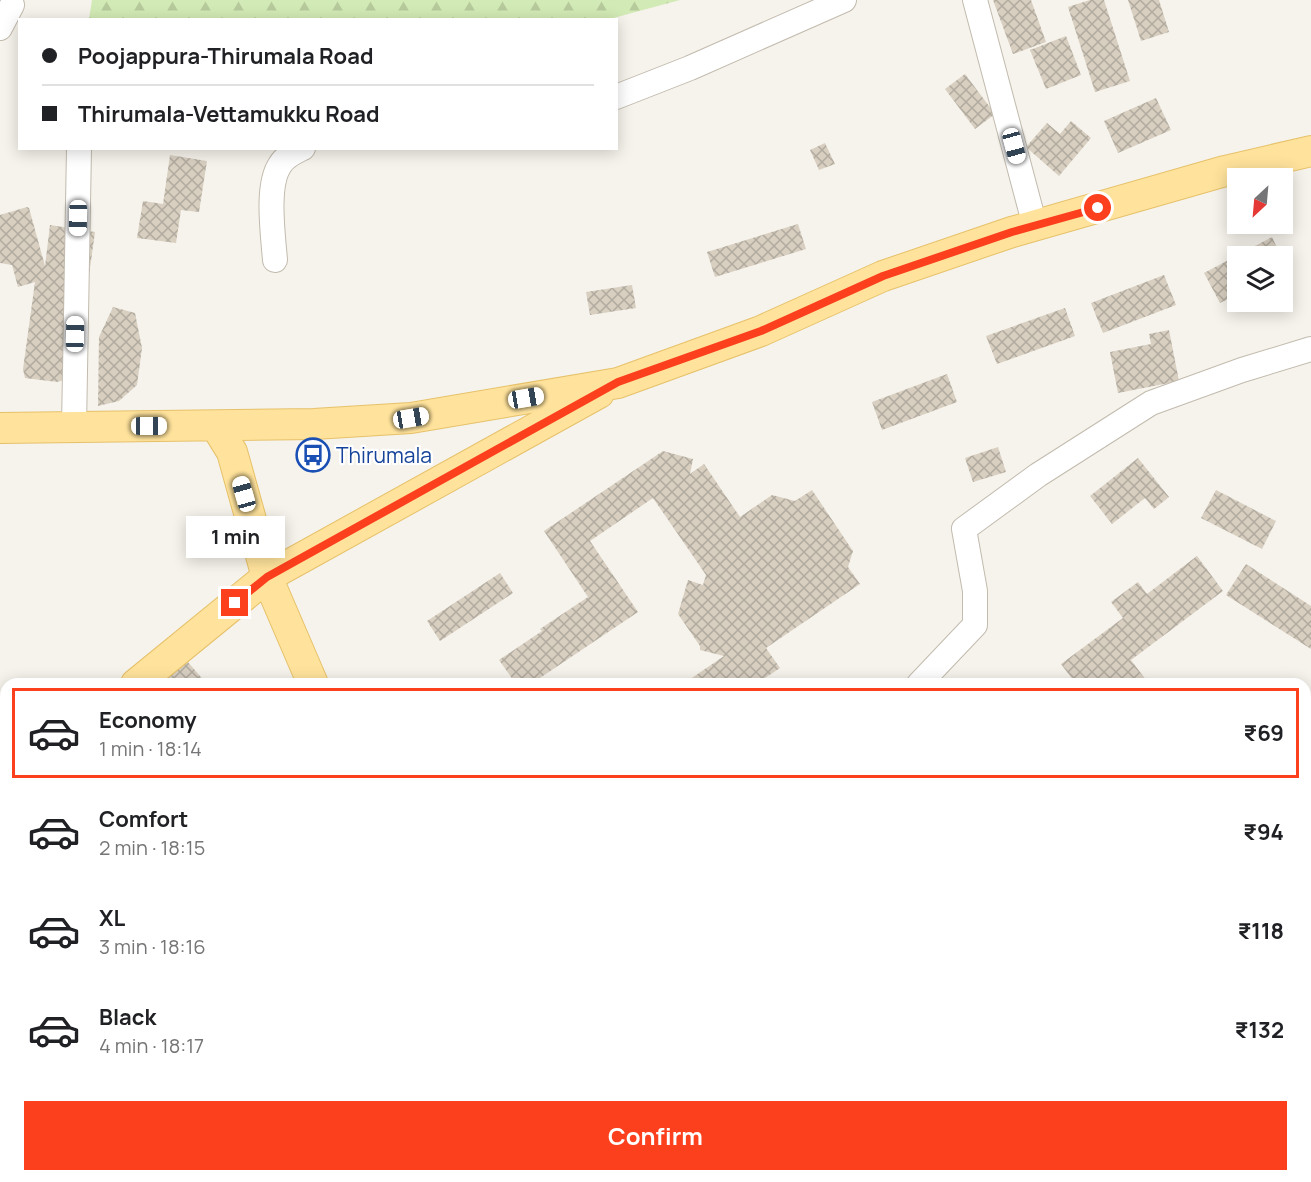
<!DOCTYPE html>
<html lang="en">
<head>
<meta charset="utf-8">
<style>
  body { margin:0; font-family:Manrope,sans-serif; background:#f6f6f6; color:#202124; height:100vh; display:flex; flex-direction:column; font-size:22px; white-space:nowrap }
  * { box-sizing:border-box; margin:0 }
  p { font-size:20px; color:#757577 }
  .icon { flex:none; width:33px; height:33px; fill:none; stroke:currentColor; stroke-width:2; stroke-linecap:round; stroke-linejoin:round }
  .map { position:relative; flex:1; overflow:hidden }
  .side { position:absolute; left:0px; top:678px; width:1311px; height:504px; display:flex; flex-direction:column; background:#fff; border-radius:18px 18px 0 0; box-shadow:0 3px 15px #0003 }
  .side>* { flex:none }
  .guide { position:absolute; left:18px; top:18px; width:600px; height:132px; border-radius:0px; box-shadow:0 3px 15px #0003; display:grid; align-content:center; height:132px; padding:0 24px; background:#fff }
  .needle { width:39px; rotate:206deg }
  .controls { position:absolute; left:1227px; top:168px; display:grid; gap:12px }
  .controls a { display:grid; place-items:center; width:66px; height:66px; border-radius:0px; background:#fff; box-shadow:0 3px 15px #0003; font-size:30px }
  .end { position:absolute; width:27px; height:27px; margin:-14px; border:8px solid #fc3f1d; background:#fff; box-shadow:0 0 0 3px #fff }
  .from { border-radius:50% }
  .bubble { position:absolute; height:42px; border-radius:0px; background:#fff; box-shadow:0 3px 15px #0003; font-size:20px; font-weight:700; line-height:42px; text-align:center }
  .car { position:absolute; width:18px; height:36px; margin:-18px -9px; border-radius:8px; box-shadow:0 0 4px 2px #0007; background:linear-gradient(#fff 24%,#345 0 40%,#fff 0 76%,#345 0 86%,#fff 0) }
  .guide b { display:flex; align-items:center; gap:21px; height:57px; font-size:22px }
  .guide b+b { border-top:2px solid #e0e0e0 }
  .guide i { width:15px; height:15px; background:#202124 }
  ul { padding:10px 0 0; list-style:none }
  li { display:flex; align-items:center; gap:18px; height:90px; margin:0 12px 9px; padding:0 12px; border:3px solid transparent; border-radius:0px }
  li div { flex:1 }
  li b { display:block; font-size:22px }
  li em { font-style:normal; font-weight:700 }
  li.selected { border-color:#fc3f1d }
  li>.icon { width:54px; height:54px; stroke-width:1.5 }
  .cta { display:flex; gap:12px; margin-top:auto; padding:12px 24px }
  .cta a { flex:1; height:69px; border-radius:0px; background:#fc3f1d; color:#fff; font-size:24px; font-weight:700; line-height:69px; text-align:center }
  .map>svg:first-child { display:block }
  .forest { fill:url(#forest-firs) }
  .garden { fill:#d2eab5 }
  .building { fill:url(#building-cross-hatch) }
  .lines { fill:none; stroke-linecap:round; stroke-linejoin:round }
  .minor-casing { stroke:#c2bbae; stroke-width:26 }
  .major-casing { stroke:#e6c16a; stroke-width:32 }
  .minor { stroke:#fff; stroke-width:24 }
  .major { stroke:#ffe39c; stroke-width:30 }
  .route { stroke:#fc3f1d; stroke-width:8 }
  .labels { text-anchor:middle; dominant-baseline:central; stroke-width:4.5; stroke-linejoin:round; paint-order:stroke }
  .transit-label { font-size:21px; fill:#164399; stroke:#fff; text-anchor:start }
</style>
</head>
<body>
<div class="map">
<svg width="1311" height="1182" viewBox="0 0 1311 1182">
  <defs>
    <pattern id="forest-firs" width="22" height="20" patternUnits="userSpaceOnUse" patternTransform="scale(1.5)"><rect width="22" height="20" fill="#d2eab5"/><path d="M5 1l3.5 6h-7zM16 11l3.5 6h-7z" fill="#b6ca9c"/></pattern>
    <pattern id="building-cross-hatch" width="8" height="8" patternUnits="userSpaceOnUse" patternTransform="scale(1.5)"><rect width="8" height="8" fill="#d8cfc1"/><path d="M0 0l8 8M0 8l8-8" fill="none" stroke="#b1aa9e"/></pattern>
  </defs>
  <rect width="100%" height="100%" fill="#f6f3ec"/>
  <path class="forest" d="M92,0H680L606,20L89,19Z
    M15,1176H108L106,1182H10Z"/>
  <path class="garden" d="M1305,871L1311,872V1182H547L546,1176H1305Z"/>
  <path class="building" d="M993,0H1031L1046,42L1013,54Z
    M1090,0H1104L1130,81L1095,92L1068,7Z
    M1128,0H1159L1169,32L1141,41Z
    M1066,36L1081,75L1046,89L1030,50Z
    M965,74L995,114L975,129L945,89Z
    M1156,98L1171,130L1118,153L1104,121Z
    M1071,121L1091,138L1059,176L1026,147L1047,123L1060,134Z
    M825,143L835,164L819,170L810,150Z
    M170,155L207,161L199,212L181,210L176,243L137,238L143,201L163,204Z
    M27,207L29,208L45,266L50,225L95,232L75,377L57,382L25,378L23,369L35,282L18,287L12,265L0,263V215Z
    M798,224L806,249L715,277L707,252Z
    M1272,237L1281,256H1238V294L1220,303L1204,273Z
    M1164,275L1176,305L1103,333L1091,303Z
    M632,285L636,308L590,315L586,292Z
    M113,307L135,313L142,348L137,385L119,401L98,406L99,337Z
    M1065,308L1075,336L997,364L986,336Z
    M1169,330L1179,381L1118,393L1110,352L1151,344L1149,334Z
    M947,374L957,402L882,430L872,402Z
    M998,447L1006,472L973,482L965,458Z
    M663,451L693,459L690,474L704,464L740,517L772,495L795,501L812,490L853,551L848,567L860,584L766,648L780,668L756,684H683L724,656L700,650V646L678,614L688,580L703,585L706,575L653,498L590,541L638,612L531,684H516L499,660L542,631L540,629L588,597L544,531Z
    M1138,458L1169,497L1154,509L1145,498L1112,524L1090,496Z
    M1216,490L1276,521L1262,549L1201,518Z
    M1197,556L1223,591L1131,660L1149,684H1076L1061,664L1123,618L1111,602L1138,582L1147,594Z
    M1246,564L1311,606V649L1226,595Z
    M500,573L513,593L440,641L427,621Z
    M187,661L207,684H161Z
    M1311,816V853L1305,846V821Z
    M0,821L6,826V980L0,976Z
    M1311,959V1004L1305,996V964Z
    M192,1176H355L357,1182H170Z"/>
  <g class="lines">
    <g class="minor-casing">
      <path id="minor" d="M975,0L1035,226
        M0,28L12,5
        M616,97L690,68L844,0
        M275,260C273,235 266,185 280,165C285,156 295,152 303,148
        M74,427L79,148
        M919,684L975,625V591L964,529L1038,475L1151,403L1242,370L1311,349
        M1305,1132L1311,1141
        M460,1182L473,1176"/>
    </g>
    <g class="major-casing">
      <path id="major" d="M216,426L232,452L267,577L313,684
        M0,428L314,424L411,418L618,383L761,331L883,276L1012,232L1225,171L1311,151
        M136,684L267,577L599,393
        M0,801L6,795
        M504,1176L505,1182"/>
    </g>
    <use href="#minor" class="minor"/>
    <use href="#major" class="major"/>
  </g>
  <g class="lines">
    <path class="route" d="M235,603L267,577L618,382L761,331L883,276L1012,232L1098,208"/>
  </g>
  <defs>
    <g id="bus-ring" transform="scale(1.725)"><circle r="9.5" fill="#fff" stroke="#1a4fb4" stroke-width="1.5"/><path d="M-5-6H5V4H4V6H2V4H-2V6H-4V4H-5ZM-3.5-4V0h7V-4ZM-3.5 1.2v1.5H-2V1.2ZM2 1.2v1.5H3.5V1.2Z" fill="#1a4fb4"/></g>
  </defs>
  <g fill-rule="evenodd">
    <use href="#bus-ring" x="313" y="455"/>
  </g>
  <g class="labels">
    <g class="transit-label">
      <text x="336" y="455">Thirumala</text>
    </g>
  </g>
</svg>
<div class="controls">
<a><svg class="needle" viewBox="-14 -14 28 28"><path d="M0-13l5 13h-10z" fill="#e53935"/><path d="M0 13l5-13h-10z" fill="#757577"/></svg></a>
<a><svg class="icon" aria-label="layers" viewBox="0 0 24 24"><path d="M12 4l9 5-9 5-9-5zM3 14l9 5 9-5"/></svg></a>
</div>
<i class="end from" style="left:1098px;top:208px"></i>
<i class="end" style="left:235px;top:603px"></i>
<div class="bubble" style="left:186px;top:516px;width:99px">1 min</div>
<i class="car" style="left:1014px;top:146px;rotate:165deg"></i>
<i class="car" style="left:78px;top:218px;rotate:181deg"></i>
<i class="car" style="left:75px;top:334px;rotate:1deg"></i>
<i class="car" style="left:526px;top:398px;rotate:80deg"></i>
<i class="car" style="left:411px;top:418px;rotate:80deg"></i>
<i class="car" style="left:149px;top:426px;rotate:90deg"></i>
<i class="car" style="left:244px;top:494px;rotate:344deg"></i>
<div class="guide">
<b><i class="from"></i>Poojappura-Thirumala Road</b>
<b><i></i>Thirumala-Vettamukku Road</b>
</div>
<section class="side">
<ul>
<li class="selected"><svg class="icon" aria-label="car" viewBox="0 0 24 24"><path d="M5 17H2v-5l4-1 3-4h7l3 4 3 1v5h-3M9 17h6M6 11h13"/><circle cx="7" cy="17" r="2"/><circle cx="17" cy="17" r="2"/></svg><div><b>Economy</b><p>1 min · 18:14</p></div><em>₹69</em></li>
<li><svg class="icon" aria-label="car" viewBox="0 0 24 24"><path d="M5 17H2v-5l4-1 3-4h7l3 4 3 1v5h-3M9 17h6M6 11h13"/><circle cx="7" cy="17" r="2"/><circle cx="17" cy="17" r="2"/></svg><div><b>Comfort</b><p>2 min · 18:15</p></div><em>₹94</em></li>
<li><svg class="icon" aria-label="car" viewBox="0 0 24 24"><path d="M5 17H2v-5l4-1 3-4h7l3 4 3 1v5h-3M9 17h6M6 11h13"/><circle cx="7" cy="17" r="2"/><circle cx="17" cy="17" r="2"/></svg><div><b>XL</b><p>3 min · 18:16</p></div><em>₹118</em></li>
<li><svg class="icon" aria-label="car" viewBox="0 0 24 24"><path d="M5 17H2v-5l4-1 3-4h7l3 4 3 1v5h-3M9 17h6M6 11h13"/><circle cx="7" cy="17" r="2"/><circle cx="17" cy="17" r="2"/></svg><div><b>Black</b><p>4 min · 18:17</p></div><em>₹132</em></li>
</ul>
<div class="cta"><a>Confirm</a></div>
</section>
</div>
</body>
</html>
